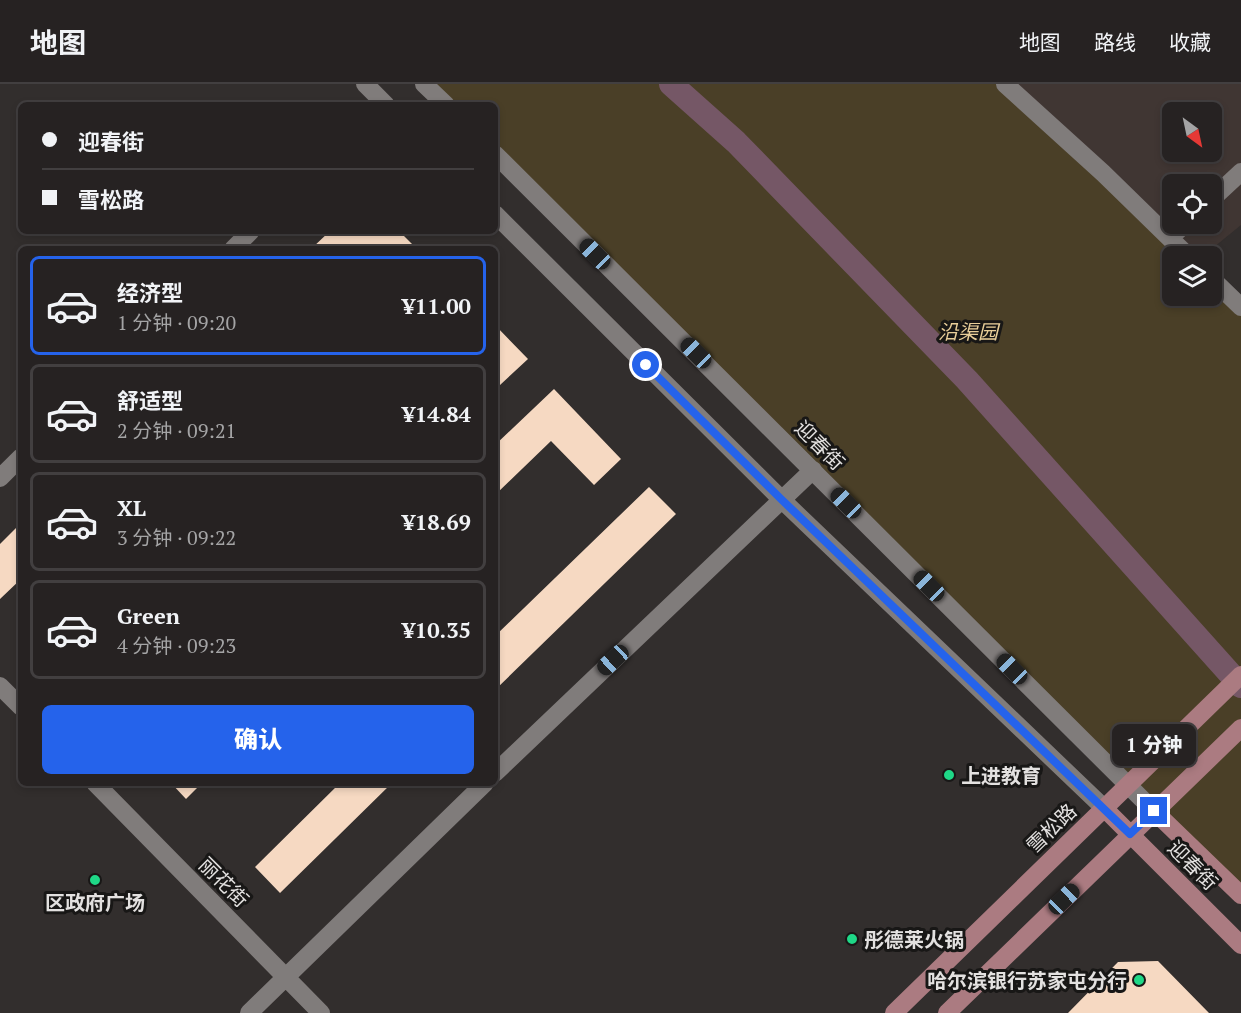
<!DOCTYPE html>
<html lang="zh">
<head>
<meta charset="utf-8">
<style>
  body { margin:0; font-family:"PT Serif","Noto Sans SC",serif; background:#322f2f; color:#f1f3f6; height:100vh; display:flex; flex-direction:column; font-size:22px; white-space:nowrap }
  * { box-sizing:border-box; margin:0 }
  p { font-size:20px; color:#a4a4a5 }
  .icon { flex:none; width:33px; height:33px; fill:none; stroke:currentColor; stroke-width:2; stroke-linecap:round; stroke-linejoin:round }
  .map { position:relative; flex:1; overflow:hidden }
  .panel { position:absolute; left:18px; top:162px; width:480px; height:540px; display:flex; flex-direction:column; background:#262222; border-radius:9px; box-shadow:0 3px 9px #0003,0 0 0 2px #423f40 }
  .panel>* { flex:none }
  .guide { position:absolute; left:18px; top:18px; width:480px; height:132px; border-radius:9px; box-shadow:0 3px 9px #0003,0 0 0 2px #423f40; display:grid; align-content:center; height:132px; padding:0 24px; background:#262222 }
  .needle { width:39px; rotate:147deg }
  .tools { position:absolute; left:1162px; top:18px; display:grid; gap:12px }
  .tools a { display:grid; place-items:center; width:60px; height:60px; border-radius:9px; background:#262222; box-shadow:0 3px 9px #0003,0 0 0 2px #423f40; font-size:30px }
  .end { position:absolute; width:27px; height:27px; margin:-14px; border:8px solid #2563eb; background:#fff; box-shadow:0 0 0 3px #fff }
  .from { border-radius:50% }
  .bubble { position:absolute; height:42px; border-radius:9px; background:#262222; box-shadow:0 3px 9px #0003,0 0 0 2px #423f40; font-size:20px; font-weight:800; line-height:42px; text-align:center }
  .car { position:absolute; width:18px; height:36px; margin:-18px -9px; border-radius:8px; box-shadow:0 0 4px 2px #0007; background:linear-gradient(#222 24%,#8ab4d8 0 40%,#222 0 76%,#8ab4d8 0 86%,#222 0) }
  .guide b { display:flex; align-items:center; gap:21px; height:57px; font-size:22px }
  .guide b+b { border-top:2px solid #423f40 }
  .guide i { width:15px; height:15px; background:#f1f3f6 }
  ul { padding:10px 0 0; list-style:none }
  li { display:flex; align-items:center; gap:18px; height:99px; margin:0 12px 9px; padding:0 12px; border:3px solid #423f40; border-radius:9px }
  li div { flex:1 }
  li b { display:block; font-size:22px }
  li em { font-style:normal; font-weight:800 }
  li.active { border-color:#2563eb }
  li>.icon { width:54px; height:54px; stroke-width:1.5 }
  .cta { display:flex; gap:12px; margin-top:auto; padding:12px 24px }
  .cta a { flex:1; height:69px; border-radius:9px; background:#2563eb; color:#fff; font-size:24px; font-weight:800; line-height:69px; text-align:center }
  header { display:flex; align-items:center; gap:36px; box-sizing:border-box; height:84px; padding:0 30px; background:#262222; border-bottom:2px solid #423f40 }
  header strong { font-size:28px }
  nav { display:flex; gap:33px; margin-inline-start:auto; font-size:21px }
  .map>svg:first-child { display:block }
  .built { fill:#403633; fill-rule:evenodd }
  .green { fill:#4a3f27 }
  .lines { fill:none; stroke-linecap:round; stroke-linejoin:round }
  .canal { stroke:#755766; stroke-width:24 }
  .building { fill:#f6d9c2 }
  .minor { stroke:#807c7b; stroke-width:18 }
  .major { stroke:#ab7b81; stroke-width:18 }
  .route { stroke:#2563eb; stroke-width:8 }
  .poi-dot { fill:#1fd887; stroke:#181716; stroke-width:2 }
  .labels { text-anchor:middle; dominant-baseline:central; stroke-width:6; stroke-linejoin:round; paint-order:stroke }
  .park-label { font-size:20px; font-style:italic; fill:#e8ce99; stroke:#181716 }
  .street-label { font-size:20px; fill:#e3e1e0; stroke:#181716 }
  .poi-label { font-size:20px; font-weight:bold; fill:#e3e1e0; stroke:#181716; text-anchor:start }
</style>
</head>
<body>
<header>
<strong>地图</strong>
<nav><a>地图</a><a>路线</a><a>收藏</a></nav>
</header>
<div class="map">
<svg width="1241" height="929" viewBox="0 0 1241 929">
  <rect width="100%" height="100%" fill="#322e2d"/>
  <path class="built" d="M1005,0H1241V141L1203,172H1188ZM1173,28H1212V68H1173ZM1173,100H1212V140H1173Z"/>
  <path class="green" d="M425,0H1005L1188,172H1173V212H1212V195L1241,223V802L495,70V21H446Z"/>
  <g class="lines">
    <path class="canal" d="M671,0L736,58L967,296L1241,602"/>
  </g>
  <path class="building" d="M330,147H399L417,165H311Z
    M495,241L528,275L500,301L495,295Z
    M554,305L621,375L594,401L551,357L495,411V361Z
    M649,403L676,430L495,606V552Z
    M21,439V495L0,515V460Z
    M171,699H202L186,715Z
    M340,699H392L280,809L255,783Z
    M1158,877L1209,929H1068L1118,878Z"/>
  <g class="lines">
    <path class="minor" d="M365,0L386,21
      M424,0L446,21
      M1005,0L1103,89L1188,172
      M495,70L1154,727
      M1212,115L1241,88
      M495,130L781,415L1104,724
      M1170,154L1185,140
      M233,165L251,147
      M1212,195L1241,223
      M0,394L21,373
      M0,602L21,623
      M495,689L813,386
      M95,699L321,929
      M249,929L485,699"/>
    <path class="major" d="M1104,724L1241,861
      M1154,727L1241,811
      M894,929L1241,591
      M947,929L1241,644"/>
  </g>
  <g class="lines">
    <path class="route" d="M646,281L781,415L1130,750L1154,727"/>
  </g>
  <g class="poi-dot">
    <circle cx="949" cy="691" r="6"/>
    <circle cx="95" cy="796" r="6"/>
    <circle cx="852" cy="855" r="6"/>
    <circle cx="1139" cy="896" r="6"/>
  </g>
  <g class="labels">
    <g class="park-label">
      <text x="968" y="247">沿渠园</text>
    </g>
    <g class="street-label">
      <text transform="translate(820 361) rotate(45)">迎春街</text>
      <text transform="translate(1051 744) rotate(-44)">雪松路</text>
      <text transform="translate(1193 781) rotate(45)">迎春街</text>
      <text transform="translate(224 798) rotate(45)">丽花街</text>
    </g>
    <g class="poi-label">
      <text x="961" y="691">上进教育</text>
      <text x="95" y="818" text-anchor="middle">区政府广场</text>
      <text x="864" y="855">彤德莱火锅</text>
      <text x="1127" y="896" text-anchor="end">哈尔滨银行苏家屯分行</text>
    </g>
  </g>
</svg>
<div class="tools">
<a><svg class="needle" viewBox="-14 -14 28 28"><path d="M0-13l5 13h-10z" fill="#e53935"/><path d="M0 13l5-13h-10z" fill="#a4a4a5"/></svg></a>
<a><svg class="icon" aria-label="locate" viewBox="0 0 24 24"><circle cx="12" cy="12" r="6"/><path d="M12 2v4M12 18v4M2 12h4M18 12h4"/></svg></a>
<a><svg class="icon" aria-label="layers" viewBox="0 0 24 24"><path d="M12 4l9 5-9 5-9-5zM3 14l9 5 9-5"/></svg></a>
</div>
<i class="end from" style="left:646px;top:281px"></i>
<i class="end" style="left:1154px;top:727px"></i>
<div class="bubble" style="left:1112px;top:640px;width:84px">1 分钟</div>
<i class="car" style="left:595px;top:170px;rotate:315deg"></i>
<i class="car" style="left:696px;top:269px;rotate:315deg"></i>
<i class="car" style="left:846px;top:419px;rotate:315deg"></i>
<i class="car" style="left:929px;top:502px;rotate:315deg"></i>
<i class="car" style="left:613px;top:576px;rotate:227deg"></i>
<i class="car" style="left:1012px;top:585px;rotate:315deg"></i>
<i class="car" style="left:1064px;top:815px;rotate:46deg"></i>
<div class="guide">
<b><i class="from"></i>迎春街</b>
<b><i></i>雪松路</b>
</div>
<section class="panel">
<ul>
<li class="active"><svg class="icon" aria-label="car" viewBox="0 0 24 24"><path d="M5 17H2v-5l4-1 3-4h7l3 4 3 1v5h-3M9 17h6M6 11h13"/><circle cx="7" cy="17" r="2"/><circle cx="17" cy="17" r="2"/></svg><div><b>经济型</b><p>1 分钟 · 09:20</p></div><em>¥11.00</em></li>
<li><svg class="icon" aria-label="car" viewBox="0 0 24 24"><path d="M5 17H2v-5l4-1 3-4h7l3 4 3 1v5h-3M9 17h6M6 11h13"/><circle cx="7" cy="17" r="2"/><circle cx="17" cy="17" r="2"/></svg><div><b>舒适型</b><p>2 分钟 · 09:21</p></div><em>¥14.84</em></li>
<li><svg class="icon" aria-label="car" viewBox="0 0 24 24"><path d="M5 17H2v-5l4-1 3-4h7l3 4 3 1v5h-3M9 17h6M6 11h13"/><circle cx="7" cy="17" r="2"/><circle cx="17" cy="17" r="2"/></svg><div><b>XL</b><p>3 分钟 · 09:22</p></div><em>¥18.69</em></li>
<li><svg class="icon" aria-label="car" viewBox="0 0 24 24"><path d="M5 17H2v-5l4-1 3-4h7l3 4 3 1v5h-3M9 17h6M6 11h13"/><circle cx="7" cy="17" r="2"/><circle cx="17" cy="17" r="2"/></svg><div><b>Green</b><p>4 分钟 · 09:23</p></div><em>¥10.35</em></li>
</ul>
<div class="cta"><a>确认</a></div>
</section>
</div>
</body>
</html>
